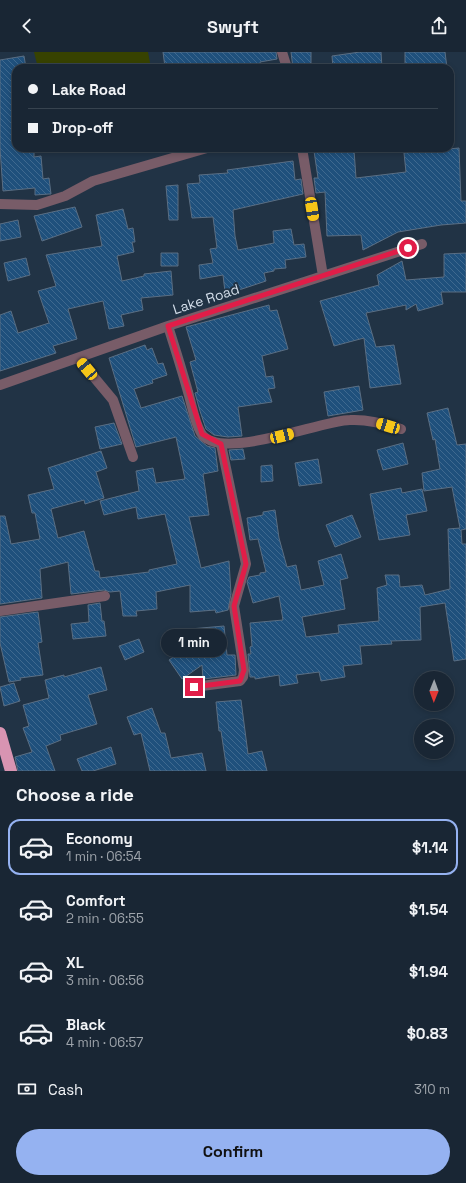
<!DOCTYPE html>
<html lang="en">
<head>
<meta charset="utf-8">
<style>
  body { margin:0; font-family:"Space Grotesk",sans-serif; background:#222e3c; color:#f1f3f6; height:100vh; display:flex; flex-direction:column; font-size:15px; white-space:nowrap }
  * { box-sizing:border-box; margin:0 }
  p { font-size:13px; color:#9fa5ac }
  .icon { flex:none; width:22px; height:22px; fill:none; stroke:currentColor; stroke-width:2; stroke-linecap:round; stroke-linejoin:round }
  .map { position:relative; height:719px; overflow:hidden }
  .side { display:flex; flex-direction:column; background:#192634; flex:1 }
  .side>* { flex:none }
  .guide { position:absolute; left:12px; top:12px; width:442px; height:88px; border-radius:12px; box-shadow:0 2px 6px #0003,0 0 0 1px #37434f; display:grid; align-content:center; height:88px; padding:0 16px; background:#192634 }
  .needle { width:26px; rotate:181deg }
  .fabs { position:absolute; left:414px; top:619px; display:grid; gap:8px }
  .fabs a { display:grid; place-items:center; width:40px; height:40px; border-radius:50%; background:#192634; box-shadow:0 2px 6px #0003,0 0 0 1px #37434f; font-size:20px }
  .end { position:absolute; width:18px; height:18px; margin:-9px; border:5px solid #e11d48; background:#fff; box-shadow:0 0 0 2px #fff }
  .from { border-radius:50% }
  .bubble { position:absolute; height:28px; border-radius:14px; background:#192634; box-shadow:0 2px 6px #0003,0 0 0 1px #37434f; font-size:13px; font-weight:700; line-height:28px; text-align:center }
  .car { position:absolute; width:12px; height:24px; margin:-12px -6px; border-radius:5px; box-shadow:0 0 3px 1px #0007; background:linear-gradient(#f5c518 24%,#345 0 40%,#f5c518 0 76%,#345 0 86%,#f5c518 0) }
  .guide b { display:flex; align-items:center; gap:14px; height:38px; font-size:15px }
  .guide b+b { border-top:1px solid #37434f }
  .guide i { width:10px; height:10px; background:#f1f3f6 }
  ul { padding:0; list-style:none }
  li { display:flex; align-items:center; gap:12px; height:56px; margin:0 8px 6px; padding:0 8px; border:2px solid transparent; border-radius:12px }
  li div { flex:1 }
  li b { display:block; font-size:15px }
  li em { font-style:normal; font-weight:700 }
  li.active { border-color:#95b2f1 }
  li>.icon { width:36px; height:36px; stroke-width:1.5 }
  h2 { padding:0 16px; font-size:18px; line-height:48px }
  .pay { display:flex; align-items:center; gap:10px; height:44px; padding:0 16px; font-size:15px }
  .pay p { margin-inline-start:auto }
  .button { display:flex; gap:8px; margin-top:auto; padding:8px 16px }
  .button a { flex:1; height:46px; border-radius:24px; background:#95b2f1; color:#111; font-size:16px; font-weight:700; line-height:46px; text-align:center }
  header { display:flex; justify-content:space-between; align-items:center; height:52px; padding:0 16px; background:#192634; font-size:18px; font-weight:700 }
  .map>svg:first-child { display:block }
  .pitch { fill:#374201 }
  .building { fill:url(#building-back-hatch); stroke:#5a6e83 }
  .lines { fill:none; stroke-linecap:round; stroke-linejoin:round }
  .street { stroke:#785c68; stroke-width:10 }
  .highway { stroke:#d894b2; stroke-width:12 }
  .route { stroke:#e11d48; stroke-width:5 }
  .labels { text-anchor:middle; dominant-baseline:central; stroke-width:4; stroke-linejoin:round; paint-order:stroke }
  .street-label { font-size:14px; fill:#d2dde9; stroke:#213345 }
</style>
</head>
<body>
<header><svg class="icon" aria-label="back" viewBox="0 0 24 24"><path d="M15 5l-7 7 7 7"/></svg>Swyft<svg class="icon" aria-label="share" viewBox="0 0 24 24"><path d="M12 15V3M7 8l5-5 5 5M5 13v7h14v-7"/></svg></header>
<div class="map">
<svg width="466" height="719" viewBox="0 0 466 719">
  <defs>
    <pattern id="building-back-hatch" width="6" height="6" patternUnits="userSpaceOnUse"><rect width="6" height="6" fill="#1f507c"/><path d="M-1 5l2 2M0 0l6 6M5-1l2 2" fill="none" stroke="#3f698f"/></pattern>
  </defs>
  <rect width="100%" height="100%" fill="#213345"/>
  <path class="pitch" d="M34,0H148L151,16H38Z"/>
  <path class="building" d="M163,0H276L277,7L260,10L261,16H186L185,12L165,15Z
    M291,0H311V16H293Z
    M360,0H381L382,16H333L332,4Z
    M405,0H445L447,16H405Z
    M24,4L26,16H16V96H34V105L41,104L43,127L49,126L51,142H49L35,143V136L3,139L0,96V8Z
    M459,96L461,149H466V171L441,173L398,180L363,198L361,183L327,184L325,140L316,141L314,126H318L314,99L329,97L330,100L354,98L356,126L406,120L404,101Z
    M293,109L295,128L301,127L303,142L233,158L235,184L238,198L274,191L273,179L291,177L294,193L304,192L306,205L285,208L286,216L274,217V219L264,221L266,229L242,237L225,240L223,223L200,227L199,213L213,211L210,197L217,196L213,165L192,166L187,132L200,131L199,123L228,121L227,118Z
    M178,133V168H169L166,134Z
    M75,155L82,175L42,189L34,164Z
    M123,157L128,177L133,176L135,190H132L134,200L117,204L122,229L144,224V222L171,219L173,243L141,246L143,258L121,263L124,274L109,277L103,249L68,257L77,287L53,294L56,301L0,319V263L11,259L18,281L49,271L38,239L56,234L46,203L102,194L96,163Z
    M18,168L21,185L0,189V172Z
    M161,201H178V214H161Z
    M466,201V240H441L443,252L418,259L416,252L406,258V253L366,261L376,295L394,293L401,332L370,336L364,286L334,294L320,249L379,233L377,223L402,209L406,228L444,225V202Z
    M26,206L30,223L8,229L4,211Z
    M269,253L270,259L277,258L288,297L262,304L266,325L273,324L275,336L268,337L272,350L238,355L242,384L228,385L214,383L206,377L200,359L195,341L198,340L190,310L196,308L186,275Z
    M145,293L147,298L152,296L158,312L163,311L167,323L152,328L153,331L134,337L141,356L182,344L195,384L207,394L215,396L218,419L203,422L209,463L189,465L201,516L229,509L231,542L228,558L216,561L215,558L190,560V533L156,540L157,557L136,559L137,564H123L120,539L110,540L104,538L71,542L68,510L40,517L42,546L0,552V464H5L11,492L40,487L35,461H32L28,443L54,437L48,416L101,399L107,416L96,420L104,446L85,452L84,448L51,457L58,486L84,479L95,519H99L100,526L149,520V518L177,512L165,462L138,467L136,455L104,463L100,449L139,439L136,419L153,416L156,431L185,427L176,385L136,395L109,306Z
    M359,334L363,358L328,364L324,340Z
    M448,356L457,393L466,392V477L461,478L462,492H466V607L454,609L445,551L420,555L421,588L391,589L392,592L360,594L362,612L343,614L345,625L321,629L319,620L296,623L298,631L280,634L279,623L255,627V625H250L248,602H251L250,595L252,594L250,571L283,568L279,544L253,551L247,530L249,525L260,523V521L266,520L258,487L250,488L247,466L263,463V460L275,458L279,486L287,515L296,513L301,538L324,533L318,509L341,502L348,526L340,528L345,557L302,565L306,585L339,581L338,573L379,569L377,536L387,533L385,523H399L400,535L422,533L425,543L450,537L448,477L460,476L452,435L424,439L422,421L440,417L435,387L433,388L427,361Z
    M114,371L122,392L100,397L95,375Z
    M403,391L408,412L383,418L377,398Z
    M243,397L245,407L231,408L229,398Z
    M318,407L322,431L299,434L295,411Z
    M272,413L273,429L261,430V414Z
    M401,436L402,441L422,437L427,459L406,463L410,483L379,488L370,442Z
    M352,463L361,485L335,495L326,473Z
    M100,551L102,569H104L106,584L73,587L71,572L89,570L88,553Z
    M38,560L42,590L38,591L43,623L20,626L21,628L9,630L0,591V565Z
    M224,574L227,603H235L236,623L203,627L202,613L182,627L169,608L189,594L187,584H190V577Z
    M139,587L144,600L125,608L119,594Z
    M101,615L107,638L88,643L97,672L60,683L61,688L46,694L55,719H18L15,705L32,700L23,676L29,674L23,653L49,646L45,628L64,623V625Z
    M14,631L20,649L4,654L0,635Z
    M241,648L248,702L262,699L267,719H227L221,679H219L216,650Z
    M152,656L161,681H165L171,706L202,701L206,719H150L141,681L134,683L127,665Z
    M111,695L116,712L93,719H82L77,707Z"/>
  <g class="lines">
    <path class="street" d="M282,0L287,16
      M302,96L323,224
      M0,152L37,153L65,144L93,129L207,96
      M168,274C175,296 182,318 188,340C192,353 194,369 201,381C219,411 322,368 350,368C368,367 384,372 401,377
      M78,306L113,348L133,405
      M0,333L168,274L422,192
      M0,559L105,544
      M194,635L240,629L243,625L244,618L234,554L246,512L221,392"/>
    <path class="highway" d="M0,681L11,719"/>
  </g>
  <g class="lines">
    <path class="route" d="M194,635L240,629L244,618L234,554L246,512L221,392L202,382L168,274L408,196"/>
  </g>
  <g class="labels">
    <g class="street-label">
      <text transform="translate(206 247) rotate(-18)">Lake Road</text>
    </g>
  </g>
</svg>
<div class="fabs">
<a><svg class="needle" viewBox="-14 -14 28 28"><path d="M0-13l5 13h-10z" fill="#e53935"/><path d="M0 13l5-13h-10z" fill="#9fa5ac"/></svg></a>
<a><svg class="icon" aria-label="layers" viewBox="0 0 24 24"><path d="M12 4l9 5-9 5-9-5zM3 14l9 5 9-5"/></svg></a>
</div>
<i class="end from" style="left:408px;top:196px"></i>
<i class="end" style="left:194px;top:635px"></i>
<div class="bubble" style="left:161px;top:577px;width:66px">1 min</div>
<i class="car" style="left:312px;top:157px;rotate:171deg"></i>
<i class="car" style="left:87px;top:317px;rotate:320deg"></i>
<i class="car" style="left:388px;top:374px;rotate:287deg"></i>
<i class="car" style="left:282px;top:384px;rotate:76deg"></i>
<div class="guide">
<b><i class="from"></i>Lake Road</b>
<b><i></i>Drop-off</b>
</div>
</div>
<section class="side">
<h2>Choose a ride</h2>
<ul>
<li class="active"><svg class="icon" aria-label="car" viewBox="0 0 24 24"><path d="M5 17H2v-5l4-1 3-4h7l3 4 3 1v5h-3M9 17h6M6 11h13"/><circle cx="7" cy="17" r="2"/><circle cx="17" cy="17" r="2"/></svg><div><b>Economy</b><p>1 min · 06:54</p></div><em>$1.14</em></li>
<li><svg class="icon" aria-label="car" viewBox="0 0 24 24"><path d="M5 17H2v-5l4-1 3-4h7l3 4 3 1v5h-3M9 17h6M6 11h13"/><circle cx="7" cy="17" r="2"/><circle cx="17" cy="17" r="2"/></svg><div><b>Comfort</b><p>2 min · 06:55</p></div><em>$1.54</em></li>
<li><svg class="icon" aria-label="car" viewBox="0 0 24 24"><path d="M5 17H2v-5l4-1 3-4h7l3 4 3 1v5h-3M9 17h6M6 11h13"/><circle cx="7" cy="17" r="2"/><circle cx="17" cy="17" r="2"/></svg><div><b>XL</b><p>3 min · 06:56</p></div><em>$1.94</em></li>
<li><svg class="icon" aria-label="car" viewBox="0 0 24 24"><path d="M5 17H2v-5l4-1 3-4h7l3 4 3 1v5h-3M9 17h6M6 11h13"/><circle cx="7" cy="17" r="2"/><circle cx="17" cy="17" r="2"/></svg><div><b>Black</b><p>4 min · 06:57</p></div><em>$0.83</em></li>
</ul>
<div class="pay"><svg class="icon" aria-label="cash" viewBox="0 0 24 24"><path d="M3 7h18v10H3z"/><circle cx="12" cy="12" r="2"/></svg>Cash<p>310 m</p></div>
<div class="button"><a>Confirm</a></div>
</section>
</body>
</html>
